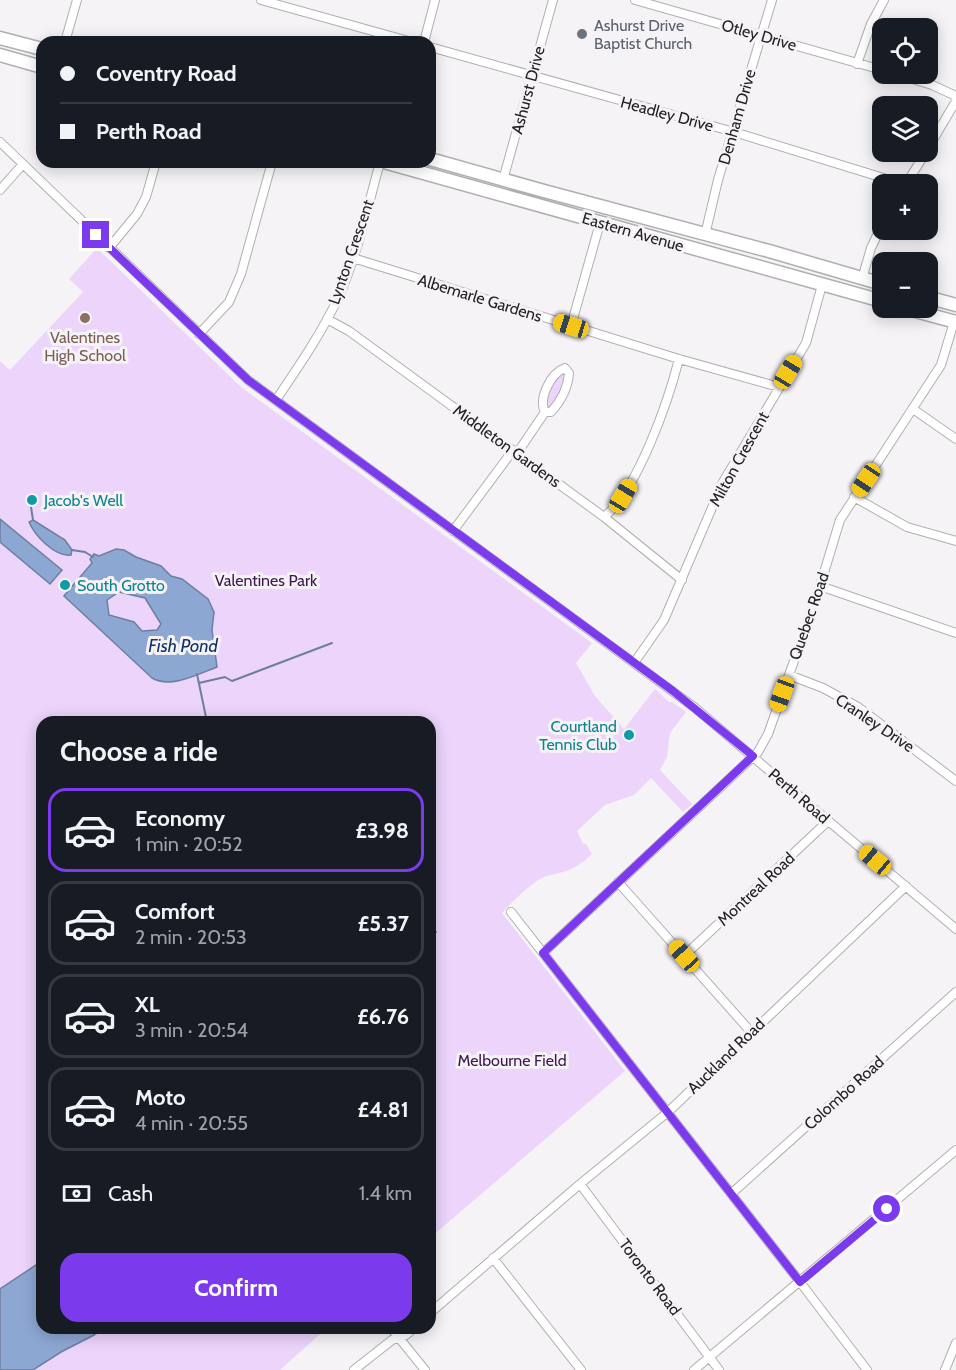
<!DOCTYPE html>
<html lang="en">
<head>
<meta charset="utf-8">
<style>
  body { margin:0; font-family:Cabin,sans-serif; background:#242831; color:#f1f3f6; height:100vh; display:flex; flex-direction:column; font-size:22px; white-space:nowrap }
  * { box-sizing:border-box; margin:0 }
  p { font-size:20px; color:#9ea1a6 }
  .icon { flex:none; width:33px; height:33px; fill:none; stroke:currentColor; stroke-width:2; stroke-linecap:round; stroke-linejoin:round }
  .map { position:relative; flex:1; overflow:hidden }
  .panel { position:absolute; left:36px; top:716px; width:400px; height:618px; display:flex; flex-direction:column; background:#171b24; border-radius:18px; box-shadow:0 3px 15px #0003 }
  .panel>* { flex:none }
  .guide { position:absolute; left:36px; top:36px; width:400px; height:132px; border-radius:18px; box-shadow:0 3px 15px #0003; display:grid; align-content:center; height:132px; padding:0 24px; background:#171b24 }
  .buttons { position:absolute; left:872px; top:18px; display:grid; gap:12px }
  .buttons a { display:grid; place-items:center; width:66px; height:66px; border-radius:12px; background:#171b24; box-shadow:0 3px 15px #0003; font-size:30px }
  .end { position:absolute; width:27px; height:27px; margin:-14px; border:8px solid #7c3aed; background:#fff; box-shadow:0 0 0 3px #fff }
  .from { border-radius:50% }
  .car { position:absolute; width:18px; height:36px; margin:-18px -9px; border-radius:8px; box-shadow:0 0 4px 2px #0007; background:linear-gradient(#f5c518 24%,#345 0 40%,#f5c518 0 76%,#345 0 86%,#f5c518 0) }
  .guide b { display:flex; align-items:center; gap:21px; height:57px; font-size:22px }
  .guide b+b { border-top:2px solid #363941 }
  .guide i { width:15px; height:15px; background:#f1f3f6 }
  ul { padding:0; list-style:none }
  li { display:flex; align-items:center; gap:18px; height:84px; margin:0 12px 9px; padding:0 12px; border:3px solid #363941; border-radius:18px }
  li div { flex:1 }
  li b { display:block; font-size:22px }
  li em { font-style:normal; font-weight:700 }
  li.on { border-color:#7c3aed }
  li>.icon { width:54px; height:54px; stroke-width:1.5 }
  h2 { padding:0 24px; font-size:27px; line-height:72px }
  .pay { display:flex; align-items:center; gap:15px; height:66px; padding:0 24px; font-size:22px }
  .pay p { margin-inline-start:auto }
  .button { display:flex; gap:12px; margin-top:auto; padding:12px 24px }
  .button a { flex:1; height:69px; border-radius:18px; background:#7c3aed; color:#fff; font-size:24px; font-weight:700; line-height:69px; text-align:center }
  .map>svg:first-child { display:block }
  .green { fill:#ecd4fb }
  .water { fill:#8da7d3; stroke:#6d7f9e; stroke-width:1.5; fill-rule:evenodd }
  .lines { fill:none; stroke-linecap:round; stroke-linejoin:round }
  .stream { stroke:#6d7f9e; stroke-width:2 }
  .minor-casing { stroke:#b1aeb2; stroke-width:10 }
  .highway-casing { stroke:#b1aeb2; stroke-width:15 }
  .minor { stroke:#fff; stroke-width:8 }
  .highway { stroke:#fff; stroke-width:12 }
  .route { stroke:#7c3aed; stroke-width:8 }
  .worship-dot { fill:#6b7280; stroke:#f6f3f7; stroke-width:2 }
  .education-dot { fill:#8d6e63; stroke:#f6f3f7; stroke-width:2 }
  .culture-dot { fill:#0f9aa8; stroke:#f6f3f7; stroke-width:2 }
  .labels { text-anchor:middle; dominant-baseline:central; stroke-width:6; stroke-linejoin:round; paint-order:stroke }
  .worship-label { font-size:16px; fill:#5b616d; stroke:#f6f3f7; text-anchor:start }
  .street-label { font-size:16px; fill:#222223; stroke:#f6f3f7 }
  .education-label { font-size:16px; fill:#785e54; stroke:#f6f3f7 }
  .culture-label { font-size:16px; fill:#0d838f; stroke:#f6f3f7; text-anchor:start }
  .park-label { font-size:16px; fill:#3d184f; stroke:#f6f3f7 }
  .water-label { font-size:18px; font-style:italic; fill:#123166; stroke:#f6f3f7 }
</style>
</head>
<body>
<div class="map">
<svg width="956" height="1370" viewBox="0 0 956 1370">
  <rect width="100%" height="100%" fill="#f6f3f7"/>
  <path class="green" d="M97,248L241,387L592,643L576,663L595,696L624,729L655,689L669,702H672L686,712L670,733L667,757L660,770L692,804L683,812L651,778L634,795L605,805L577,831L583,844H586L592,854C579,867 568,872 550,875C535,878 512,902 502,913L625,1071L431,1237L430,722H42V1328H327L280,1370H0V361L10,370L83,292L69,279Z
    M563,373L566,376L565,385L551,408L548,409L545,406C547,392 553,382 563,373Z"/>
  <path class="water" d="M0,519L62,570L50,584L0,542Z
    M33,520L65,540L72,550L71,555C55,557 35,536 29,522Z
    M116,549L124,550L136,557L161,566L171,576L182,579L208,599L214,612L212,630L217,667C198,674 171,689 152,678L64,596L92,563L90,559L94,554L99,556ZM119,592L145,598L161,624L157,630L142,631L134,622L109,615L107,600Z
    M42,1261V1328H104L94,1335L61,1352L33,1370H0V1289Z"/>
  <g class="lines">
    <path class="stream" d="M32,502V500
      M31,507L33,520
      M72,550L85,552L93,557
      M68,586L70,588
      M197,674L207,722
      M199,683L225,677L232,681L332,643
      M430,936L436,932"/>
    <g class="minor-casing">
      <path id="minor" d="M261,0L412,42
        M635,0L882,70
        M65,42L77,0
        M424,42L435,0
        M430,47L734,132L903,184
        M857,64L871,24L884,0
        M896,74L932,85L956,96
        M0,142L248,380L694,707L956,929
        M927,150L956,101
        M503,180L553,0
        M906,184L926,152
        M0,190L23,164
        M705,235L718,180L772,0
        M109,248L137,214L146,197L156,162
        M353,258L679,359L779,387
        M862,279L871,248L882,225
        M327,319L349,331L604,517L682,580
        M571,326L600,223
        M199,334L229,302L241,274L272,162
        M276,400C299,366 323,331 340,294C358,252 368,206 380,162
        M913,409L956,439
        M854,497L907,527L956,541
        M604,517C638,489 668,402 679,359
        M453,531L511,453L520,449L545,412H551C561,401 568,388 569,373L565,368C551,373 538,398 545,412
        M820,586L956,633
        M634,663L664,620L723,482L806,343L822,285
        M789,675L823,688L858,707L956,781
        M618,882L751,1032
        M511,912L800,1282L867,1370
        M543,953L758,752L768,734L816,599L840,520L941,365L954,322
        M684,956L828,821
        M580,1184L719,1370
        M731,1194L956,992
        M493,1258L581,1370
        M430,1313L580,1184L668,1112L906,886
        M391,1328L425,1370
        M354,1370L392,1340L406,1335L414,1328
        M694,1370L956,1150
        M945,1370L956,1343"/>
    </g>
    <g class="highway-casing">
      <path id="highway" d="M0,38L42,49
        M0,55L42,67
        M430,159L544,191L769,251L882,284
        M384,162L882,301
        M927,297L956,305
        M904,308L956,322"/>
    </g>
    <use href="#minor" class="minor"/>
    <use href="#highway" class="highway"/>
  </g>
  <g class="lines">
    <path class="route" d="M96,235L248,380L673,691L753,756L543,953L800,1282L887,1209"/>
  </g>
  <circle class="worship-dot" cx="582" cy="34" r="6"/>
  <circle class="education-dot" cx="85" cy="318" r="6"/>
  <g class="culture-dot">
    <circle cx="32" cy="500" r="6"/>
    <circle cx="65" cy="585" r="6"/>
    <circle cx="629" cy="735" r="6"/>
  </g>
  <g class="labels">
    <g class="worship-label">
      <text x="594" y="25">Ashurst Drive<tspan x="594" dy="18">Baptist Church</tspan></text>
    </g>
    <g class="street-label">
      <text transform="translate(759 35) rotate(16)">Otley Drive</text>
      <text transform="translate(528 90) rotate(-75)">Ashurst Drive</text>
      <text transform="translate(667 114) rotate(15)">Headley Drive</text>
      <text transform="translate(737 117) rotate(-74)">Denham Drive</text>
      <text transform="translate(633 232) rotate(16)">Eastern Avenue</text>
      <text transform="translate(351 252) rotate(-71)">Lynton Crescent</text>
      <text transform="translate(480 298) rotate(17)">Albemarle Gardens</text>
      <text transform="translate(507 446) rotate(36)">Middleton Gardens</text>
      <text transform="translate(739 459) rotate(-61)">Milton Crescent</text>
      <text transform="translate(809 616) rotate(-71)">Quebec Road</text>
      <text transform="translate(875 723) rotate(34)">Cranley Drive</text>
      <text transform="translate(799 796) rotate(41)">Perth Road</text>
      <text transform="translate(756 889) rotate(-43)">Montreal Road</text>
      <text transform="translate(726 1056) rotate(-44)">Auckland Road</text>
      <text transform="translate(844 1093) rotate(-42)">Colombo Road</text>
      <text transform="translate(650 1277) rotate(53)">Toronto Road</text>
    </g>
    <g class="education-label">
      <text x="85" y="337">Valentines<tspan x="85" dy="18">High School</tspan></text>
    </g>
    <g class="culture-label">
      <text x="44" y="500">Jacob's Well</text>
      <text x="77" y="585">South Grotto</text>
      <text x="617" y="726" text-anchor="end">Courtland<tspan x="617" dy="18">Tennis Club</tspan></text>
    </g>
    <g class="park-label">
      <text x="266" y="580">Valentines Park</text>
      <text x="512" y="1060">Melbourne Field</text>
    </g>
    <g class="water-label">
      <text x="183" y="646">Fish Pond</text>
    </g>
  </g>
</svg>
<div class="buttons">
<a><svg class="icon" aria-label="locate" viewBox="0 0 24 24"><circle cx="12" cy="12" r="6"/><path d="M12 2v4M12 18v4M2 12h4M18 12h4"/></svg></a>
<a><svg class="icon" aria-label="layers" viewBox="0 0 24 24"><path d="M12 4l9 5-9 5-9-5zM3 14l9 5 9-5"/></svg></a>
<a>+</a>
<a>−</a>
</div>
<i class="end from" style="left:887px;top:1209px"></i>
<i class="end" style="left:96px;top:235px"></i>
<i class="car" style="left:571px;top:326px;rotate:287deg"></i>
<i class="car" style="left:788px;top:372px;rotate:31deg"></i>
<i class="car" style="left:866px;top:480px;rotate:214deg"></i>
<i class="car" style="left:623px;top:496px;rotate:31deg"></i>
<i class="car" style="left:782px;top:694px;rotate:200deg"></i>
<i class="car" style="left:875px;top:860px;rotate:310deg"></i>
<i class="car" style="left:684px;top:956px;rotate:318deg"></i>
<div class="guide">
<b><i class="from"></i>Coventry Road</b>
<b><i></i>Perth Road</b>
</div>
<section class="panel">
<h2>Choose a ride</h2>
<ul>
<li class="on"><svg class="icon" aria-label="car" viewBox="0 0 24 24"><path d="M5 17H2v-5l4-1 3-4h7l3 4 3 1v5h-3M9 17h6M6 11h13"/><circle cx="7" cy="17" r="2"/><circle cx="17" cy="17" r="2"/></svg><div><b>Economy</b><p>1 min · 20:52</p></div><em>£3.98</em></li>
<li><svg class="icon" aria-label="car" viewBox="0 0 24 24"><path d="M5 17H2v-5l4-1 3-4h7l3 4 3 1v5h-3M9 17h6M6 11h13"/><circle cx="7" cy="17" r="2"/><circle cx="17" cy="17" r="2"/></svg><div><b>Comfort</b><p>2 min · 20:53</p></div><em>£5.37</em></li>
<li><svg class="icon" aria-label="car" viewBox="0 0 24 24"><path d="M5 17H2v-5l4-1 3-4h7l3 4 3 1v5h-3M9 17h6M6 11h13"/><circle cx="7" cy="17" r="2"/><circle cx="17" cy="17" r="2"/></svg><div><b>XL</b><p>3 min · 20:54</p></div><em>£6.76</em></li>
<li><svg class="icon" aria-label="car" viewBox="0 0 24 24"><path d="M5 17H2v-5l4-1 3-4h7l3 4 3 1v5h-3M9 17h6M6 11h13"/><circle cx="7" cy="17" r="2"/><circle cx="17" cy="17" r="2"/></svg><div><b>Moto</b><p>4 min · 20:55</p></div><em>£4.81</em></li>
</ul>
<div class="pay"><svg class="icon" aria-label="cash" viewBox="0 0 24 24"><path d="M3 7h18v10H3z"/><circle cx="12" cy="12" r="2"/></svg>Cash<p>1.4 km</p></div>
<div class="button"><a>Confirm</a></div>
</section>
</div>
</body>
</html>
